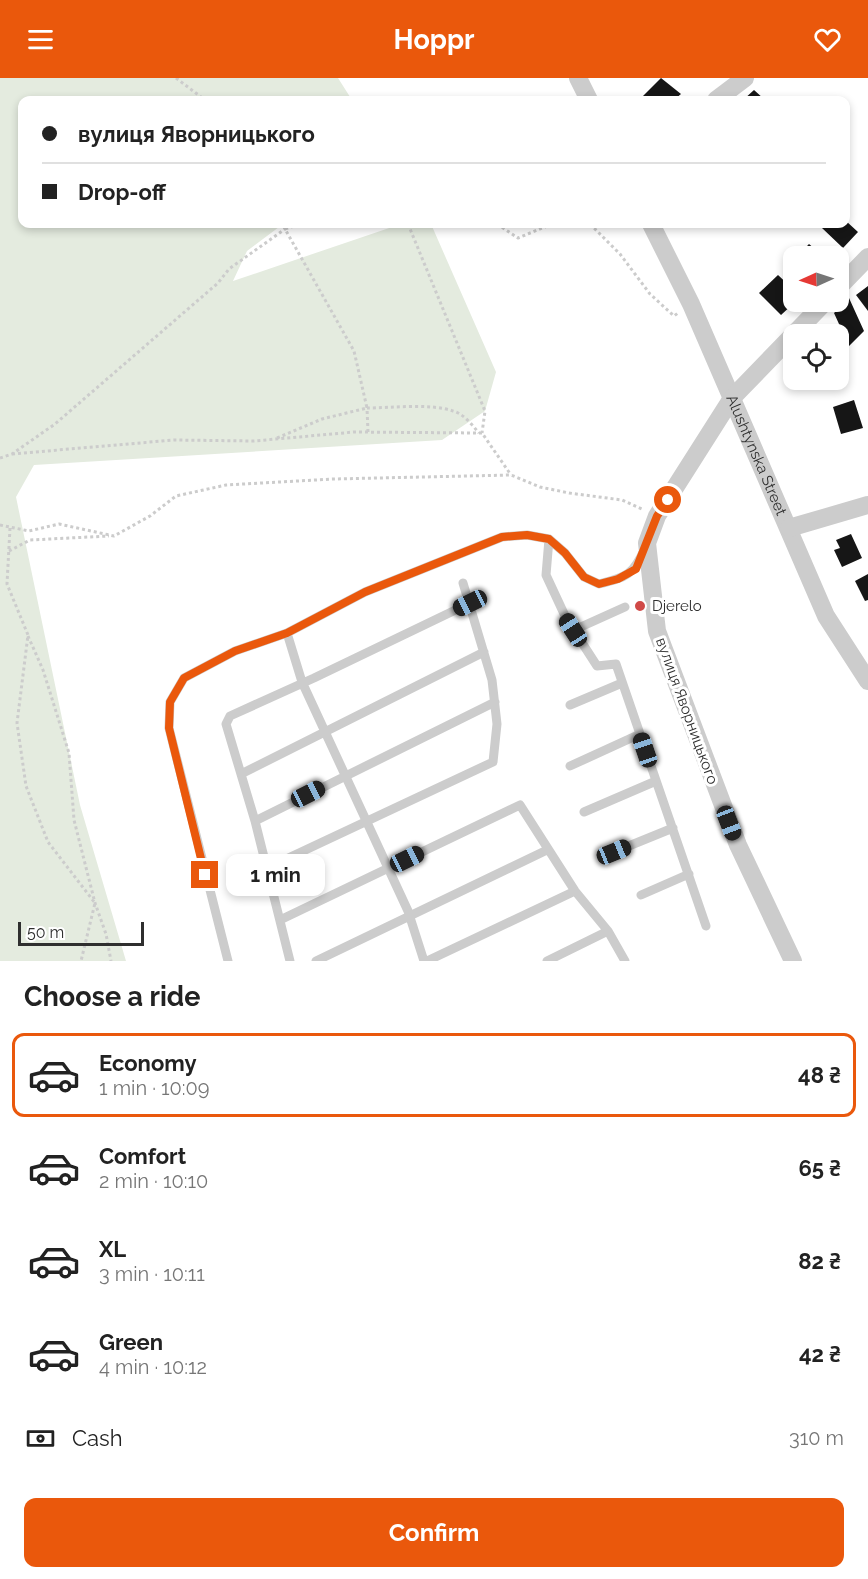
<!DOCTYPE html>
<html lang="en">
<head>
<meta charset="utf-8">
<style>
  body { margin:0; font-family:Raleway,sans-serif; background:#f6f6f6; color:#222; height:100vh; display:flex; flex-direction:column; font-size:22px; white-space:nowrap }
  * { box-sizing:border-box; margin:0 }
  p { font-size:20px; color:#767676 }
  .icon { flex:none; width:33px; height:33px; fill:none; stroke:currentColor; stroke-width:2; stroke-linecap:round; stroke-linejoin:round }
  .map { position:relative; height:883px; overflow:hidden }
  .drawer { display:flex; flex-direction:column; background:#fff; flex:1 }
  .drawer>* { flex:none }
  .banner { position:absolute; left:18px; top:18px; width:832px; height:132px; border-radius:12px; box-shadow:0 3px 9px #0003; display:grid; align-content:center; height:132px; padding:0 24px; background:#fff }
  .needle { width:39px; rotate:267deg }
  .tools { position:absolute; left:783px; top:168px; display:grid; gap:12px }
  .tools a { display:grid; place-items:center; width:66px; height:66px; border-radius:12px; background:#fff; box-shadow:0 3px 9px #0003; font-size:30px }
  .scale { position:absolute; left:18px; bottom:15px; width:126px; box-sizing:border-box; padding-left:6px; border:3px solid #2f2f2f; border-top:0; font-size:16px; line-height:21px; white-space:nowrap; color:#2f2f2f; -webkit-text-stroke:4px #fff; paint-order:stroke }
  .end { position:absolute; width:27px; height:27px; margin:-14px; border:8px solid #ea580c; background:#fff; box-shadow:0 0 0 3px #fff }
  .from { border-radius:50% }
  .bubble { position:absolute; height:42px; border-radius:12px; background:#fff; box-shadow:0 3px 9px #0003; font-size:20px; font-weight:700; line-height:42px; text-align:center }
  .car { position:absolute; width:18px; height:36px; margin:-18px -9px; border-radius:8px; box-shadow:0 0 4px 2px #0007; background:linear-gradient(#222 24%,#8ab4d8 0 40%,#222 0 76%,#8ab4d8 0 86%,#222 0) }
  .banner b { display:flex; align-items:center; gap:21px; height:57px; font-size:22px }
  .banner b+b { border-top:2px solid #e0e0e0 }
  .banner i { width:15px; height:15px; background:#222 }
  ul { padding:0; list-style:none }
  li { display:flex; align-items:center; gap:18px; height:84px; margin:0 12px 9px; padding:0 12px; border:3px solid transparent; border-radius:12px }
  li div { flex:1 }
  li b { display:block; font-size:22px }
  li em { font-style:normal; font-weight:700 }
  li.current { border-color:#ea580c }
  li>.icon { width:54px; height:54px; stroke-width:1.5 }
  h2 { padding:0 24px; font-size:27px; line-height:72px }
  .pay { display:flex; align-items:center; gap:15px; height:66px; padding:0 24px; font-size:22px }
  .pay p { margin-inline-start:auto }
  .action { display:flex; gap:12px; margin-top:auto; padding:12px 24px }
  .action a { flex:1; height:69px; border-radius:12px; background:#ea580c; color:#fff; font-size:24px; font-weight:700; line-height:69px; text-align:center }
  header { display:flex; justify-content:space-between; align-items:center; height:78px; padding:0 24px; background:#ea580c; color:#fff; font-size:27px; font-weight:700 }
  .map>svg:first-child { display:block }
  .green { fill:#e4ebdf }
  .building { fill:#161616 }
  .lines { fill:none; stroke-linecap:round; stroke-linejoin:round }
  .path { stroke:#ccc; stroke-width:3; stroke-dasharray:3 3; stroke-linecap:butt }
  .lane { stroke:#ccc; stroke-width:9 }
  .street { stroke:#ccc; stroke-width:18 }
  .route { stroke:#ea580c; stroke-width:8 }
  .poi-dot { fill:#d04947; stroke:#fff; stroke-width:2 }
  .labels { text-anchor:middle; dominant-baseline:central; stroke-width:6; stroke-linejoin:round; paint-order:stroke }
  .street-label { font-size:15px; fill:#2f2f2f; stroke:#fff }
  .poi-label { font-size:15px; fill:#2f2f2f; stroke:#fff; text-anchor:start }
</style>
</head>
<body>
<header><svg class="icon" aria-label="menu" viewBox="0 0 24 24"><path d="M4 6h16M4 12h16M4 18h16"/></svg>Hoppr<svg class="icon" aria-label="heart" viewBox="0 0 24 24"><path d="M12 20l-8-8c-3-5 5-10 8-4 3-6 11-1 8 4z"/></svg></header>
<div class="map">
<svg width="868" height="883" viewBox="0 0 868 883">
  <rect width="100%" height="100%" fill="#fff"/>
  <path class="green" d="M0,0H338L352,22H22V146H283L247,173L233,203L401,146H431L496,294L485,333L442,362L34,387L16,419L80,727L126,883H0Z"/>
  <path class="building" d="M661,0L681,16L674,22H639Z
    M754,12L765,22H743Z
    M846,143L858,154L843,170L822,150L827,146H846Z
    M809,166L823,178H797Z
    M778,197L794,212V225L781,237L759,215Z
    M868,208V233L856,217Z
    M849,220L864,253L849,268L834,235Z
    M854,322L863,350L841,356L833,329Z
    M851,456L862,480L842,489L834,472L840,470L836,462Z
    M868,496V522L865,523L855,503Z"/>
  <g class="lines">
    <path class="path" d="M176,0L205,22
      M408,146L485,333L482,355
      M497,146L518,160L552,146
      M590,146L620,176L650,216L674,238L678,235
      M368,354L367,330C391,330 431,325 453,333C464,336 472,347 479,355
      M277,360L322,341L367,330L354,273L285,151L300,146
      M12,376L174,362L254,363L354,354L479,355H482L511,397
      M0,380L12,376L55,346L218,205L229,191L285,151L282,146
      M0,447L29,453L59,446L114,458L150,438L176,418L226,407L334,401L511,397L540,409L569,415L622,422L642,431
      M10,450L7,506L28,557L17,645L26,708L48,764L95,825L81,883
      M9,473L30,462L109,458
      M28,558L43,592L69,675L74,742L95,825L106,856L111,883"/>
    <path class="lane" d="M549,461L546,497L566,540L597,588L616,586L706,848
      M574,552L625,529
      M287,555L302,604L408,833L424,883
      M570,627L622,605
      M570,688L640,656
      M241,696L484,574
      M584,734L656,703
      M255,743L495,624
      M614,774L673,750
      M267,790L493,684L497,646L492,602L463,505
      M641,817L689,796
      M280,842L520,727L575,813L608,853L625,883
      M228,883L169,650L170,624L184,600L235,573L287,555L365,514L502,459L527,457L549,461L565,475L584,499L599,506C627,499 633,497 645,470
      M290,883L255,743L226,646L230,638L314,600L470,525
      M316,883L547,772
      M427,883L575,813
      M547,883L608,853"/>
    <g class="street">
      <path d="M578,0L589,22"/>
      <path d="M716,22L745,0"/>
      <path id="s1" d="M651,146L691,226L826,538L868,603"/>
      <path d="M838,210L868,179"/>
      <path d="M789,450L868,427"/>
      <path d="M793,883L738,767L657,553L647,465L657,438L732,320L825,224"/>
    </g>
  </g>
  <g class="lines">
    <path class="route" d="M205,797L169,650L170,624L184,600L235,573L287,555L365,514L502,459L527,457L549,461L565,475L584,499L599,506L618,501L636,491L657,438L668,422"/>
  </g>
  <circle class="poi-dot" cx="640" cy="528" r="6"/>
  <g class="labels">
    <g class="street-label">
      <text stroke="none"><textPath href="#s1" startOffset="254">Alushtynska Street</textPath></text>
      <text transform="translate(687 633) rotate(70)">вулиця Яворницького</text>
    </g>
    <g class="poi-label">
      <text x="652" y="528">Djerelo</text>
    </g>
  </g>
</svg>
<div class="tools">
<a><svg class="needle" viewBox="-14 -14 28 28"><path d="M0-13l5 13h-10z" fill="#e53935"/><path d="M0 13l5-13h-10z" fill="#767676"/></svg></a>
<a><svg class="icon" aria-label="locate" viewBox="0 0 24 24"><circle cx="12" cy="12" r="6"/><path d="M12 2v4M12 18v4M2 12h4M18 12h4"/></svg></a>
</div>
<div class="scale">50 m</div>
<i class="end from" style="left:668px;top:422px"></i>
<i class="end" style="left:205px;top:797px"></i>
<div class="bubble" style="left:226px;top:776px;width:99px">1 min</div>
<i class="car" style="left:470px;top:525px;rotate:244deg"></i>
<i class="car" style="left:573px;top:552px;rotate:327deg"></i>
<i class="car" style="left:645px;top:672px;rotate:341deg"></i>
<i class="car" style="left:308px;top:716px;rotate:63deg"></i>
<i class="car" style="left:729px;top:745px;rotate:159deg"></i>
<i class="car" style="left:614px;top:774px;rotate:68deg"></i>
<i class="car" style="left:407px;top:781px;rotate:64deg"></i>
<div class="banner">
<b><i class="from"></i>вулиця Яворницького</b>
<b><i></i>Drop-off</b>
</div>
</div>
<section class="drawer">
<h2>Choose a ride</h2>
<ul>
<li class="current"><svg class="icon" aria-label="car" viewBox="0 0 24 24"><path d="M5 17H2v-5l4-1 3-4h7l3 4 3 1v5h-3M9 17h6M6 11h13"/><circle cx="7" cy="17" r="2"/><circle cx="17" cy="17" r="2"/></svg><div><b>Economy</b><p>1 min · 10:09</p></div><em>48 ₴</em></li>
<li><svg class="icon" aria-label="car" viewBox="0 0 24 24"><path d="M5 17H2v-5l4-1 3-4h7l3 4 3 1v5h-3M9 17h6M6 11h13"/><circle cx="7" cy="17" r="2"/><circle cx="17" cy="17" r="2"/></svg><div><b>Comfort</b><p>2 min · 10:10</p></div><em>65 ₴</em></li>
<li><svg class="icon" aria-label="car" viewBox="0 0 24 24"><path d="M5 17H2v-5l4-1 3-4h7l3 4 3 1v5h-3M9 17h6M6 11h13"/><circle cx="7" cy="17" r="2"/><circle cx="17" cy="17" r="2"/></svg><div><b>XL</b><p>3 min · 10:11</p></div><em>82 ₴</em></li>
<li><svg class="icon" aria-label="car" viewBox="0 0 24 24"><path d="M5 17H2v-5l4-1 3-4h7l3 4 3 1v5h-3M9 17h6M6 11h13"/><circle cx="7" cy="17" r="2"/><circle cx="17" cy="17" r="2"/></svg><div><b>Green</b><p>4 min · 10:12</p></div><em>42 ₴</em></li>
</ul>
<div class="pay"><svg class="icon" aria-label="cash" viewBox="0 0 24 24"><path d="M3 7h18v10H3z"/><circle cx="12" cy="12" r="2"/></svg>Cash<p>310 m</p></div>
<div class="action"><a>Confirm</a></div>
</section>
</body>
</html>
